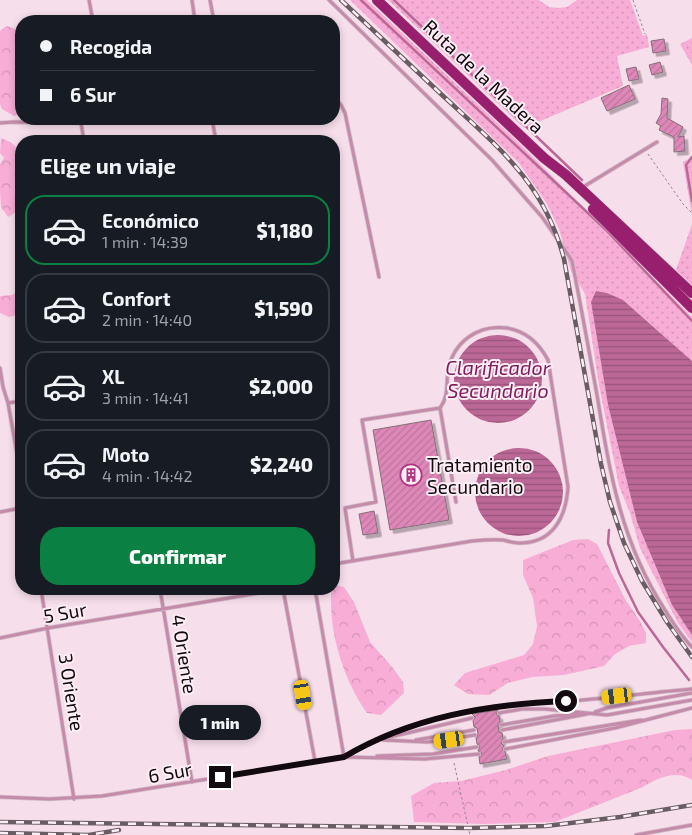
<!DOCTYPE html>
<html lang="es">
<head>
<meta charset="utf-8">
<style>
  body { margin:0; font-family:"Exo 2",sans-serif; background:#242831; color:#f1f3f6; height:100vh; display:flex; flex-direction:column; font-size:19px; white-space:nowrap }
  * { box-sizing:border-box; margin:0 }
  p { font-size:16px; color:#9ea1a6 }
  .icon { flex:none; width:28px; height:28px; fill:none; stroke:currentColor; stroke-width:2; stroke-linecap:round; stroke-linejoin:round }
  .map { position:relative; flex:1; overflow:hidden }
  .sheet { position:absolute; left:15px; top:135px; width:325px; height:460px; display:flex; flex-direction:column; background:#171b24; border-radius:20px; box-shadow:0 2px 8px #0003 }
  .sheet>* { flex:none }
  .banner { position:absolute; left:15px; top:15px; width:325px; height:110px; border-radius:20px; box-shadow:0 2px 8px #0003; display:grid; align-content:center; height:110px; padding:0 25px; background:#171b24 }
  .end { position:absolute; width:22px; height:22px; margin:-11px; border:6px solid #120a0e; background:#fff; box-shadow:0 0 0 2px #fff }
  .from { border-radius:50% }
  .bubble { position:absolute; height:35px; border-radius:18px; background:#171b24; box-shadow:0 2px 8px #0003; font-size:16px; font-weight:800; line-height:35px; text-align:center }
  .car { position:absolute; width:15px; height:30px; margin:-15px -8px; border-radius:6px; box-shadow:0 0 4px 1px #0007; background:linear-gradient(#f5c518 24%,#345 0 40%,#f5c518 0 76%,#345 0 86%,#f5c518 0) }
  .banner b { display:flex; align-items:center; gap:18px; height:48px; font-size:19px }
  .banner b+b { border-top:1px solid #363941 }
  .banner i { width:12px; height:12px; background:#f1f3f6 }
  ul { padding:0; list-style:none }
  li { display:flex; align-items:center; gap:15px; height:70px; margin:0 10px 8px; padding:0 15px; border:2px solid #363941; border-radius:20px }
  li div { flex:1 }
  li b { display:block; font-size:19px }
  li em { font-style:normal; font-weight:800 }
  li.active { border-color:#0b8043 }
  li>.icon { width:45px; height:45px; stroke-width:1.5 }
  h2 { padding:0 25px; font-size:22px; line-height:60px }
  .primary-button { display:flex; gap:10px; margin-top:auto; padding:10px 25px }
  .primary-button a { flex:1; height:58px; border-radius:20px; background:#0b8043; color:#fff; font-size:20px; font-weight:800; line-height:58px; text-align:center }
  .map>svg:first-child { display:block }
  .grass { fill:url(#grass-dots) }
  .forest { fill:url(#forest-crowns) }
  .water { fill:url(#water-rules) }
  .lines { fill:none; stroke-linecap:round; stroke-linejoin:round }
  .stream { stroke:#bb6897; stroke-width:2.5 }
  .building { fill:url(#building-hatch); stroke:#846e79; filter:url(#shadow) }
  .service-casing { stroke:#d2bcc7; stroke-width:4.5 }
  .trunk-casing { stroke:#d2bcc7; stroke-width:11 }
  .path { stroke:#96858e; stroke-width:1; stroke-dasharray:2.5 2.5; stroke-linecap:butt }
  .service { stroke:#c58baa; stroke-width:3 }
  .trunk { stroke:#971f6e; stroke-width:10 }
  .rail-casing { stroke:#6a5c63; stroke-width:4.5 }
  .rail { stroke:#fdeef6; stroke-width:2.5; stroke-dasharray:8; stroke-linecap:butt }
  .route { stroke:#120a0e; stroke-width:6 }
  .labels { text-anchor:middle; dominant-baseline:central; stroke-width:4; stroke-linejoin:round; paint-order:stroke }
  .street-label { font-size:19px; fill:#120a0e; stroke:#fdeef6 }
  .poi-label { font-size:19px; fill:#120a0e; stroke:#fdeef6; text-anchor:start }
  .water-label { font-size:20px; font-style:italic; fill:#7f1a5c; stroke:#fdeef6 }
</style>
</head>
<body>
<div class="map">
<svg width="692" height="835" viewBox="0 0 692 835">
  <defs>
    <pattern id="grass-dots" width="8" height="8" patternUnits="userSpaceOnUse" patternTransform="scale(1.25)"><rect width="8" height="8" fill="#f8add6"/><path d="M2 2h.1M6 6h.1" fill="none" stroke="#d494b6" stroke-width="1.8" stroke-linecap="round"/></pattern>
    <pattern id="forest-crowns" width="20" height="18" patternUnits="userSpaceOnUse" patternTransform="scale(1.25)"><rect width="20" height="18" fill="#f8add6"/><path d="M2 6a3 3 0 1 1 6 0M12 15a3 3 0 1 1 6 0" fill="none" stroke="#d494b6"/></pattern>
    <pattern id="water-rules" width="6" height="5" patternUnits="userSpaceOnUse" patternTransform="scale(1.25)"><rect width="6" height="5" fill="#bb6897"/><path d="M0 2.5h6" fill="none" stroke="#97547a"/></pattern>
    <pattern id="building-hatch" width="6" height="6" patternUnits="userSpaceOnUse" patternTransform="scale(1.25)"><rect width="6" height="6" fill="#de88b8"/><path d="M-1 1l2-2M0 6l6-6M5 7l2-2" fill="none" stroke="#bd749d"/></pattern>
    <filter id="shadow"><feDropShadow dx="3.5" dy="3.5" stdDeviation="0" flood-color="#0004"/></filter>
  </defs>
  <rect width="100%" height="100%" fill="#f6deea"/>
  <path class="grass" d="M350,0H367L518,142L692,317V361L623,300L591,302L608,405L637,522L672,605L692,635V642L678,623L640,548L630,513L619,486L599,385L585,294L571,271L559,229L547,204L519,163Z
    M388,0H539L549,7L558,8L567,7L577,0H630L643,36L647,34L649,47L617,56L623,86L524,128Z
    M692,38V65L680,44Z
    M692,157V216L683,162Z
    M692,224V285L676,270Z"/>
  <path class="forest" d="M7,26L16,29L18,52L21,60V114L14,116L2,109L0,104V31Z
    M1,138L12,143L21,153V209L8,217L1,207L0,190V164L4,158L0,153Z
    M21,290V314L9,317L0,313V296L12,295Z
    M588,539L597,544L625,599L640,621L646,633V643L629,646L615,654L604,666L564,675L532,677L508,683L489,695L468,694L454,685L465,673L524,655L533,644L537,626L533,598L523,575V560L573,540Z
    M334,585L344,587L354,602L370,642L393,668L403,682L404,693L381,715L367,713C344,680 330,637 331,596C331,591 333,589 334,585Z
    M692,729V780C677,769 657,778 643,787L555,822L483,824L414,822L411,796L434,783L461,781L506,770L548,756L675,730Z"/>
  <path class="water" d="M596,291L607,293L623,300L692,361V635L672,605L637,522L608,405L591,302Z
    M454 379a44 44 0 1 1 88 0a44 44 0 1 1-88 0Z
    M475 492a44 44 0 1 1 88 0a44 44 0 1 1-88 0Z"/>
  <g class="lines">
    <path class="stream" d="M361,0L606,230L692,321
      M394,0L582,180
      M692,157L686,165L692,201
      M609,530L608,543L619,573L638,612L663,647L689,680"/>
  </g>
  <path class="building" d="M664,39L666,51L653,53L651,41Z
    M660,62L663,72L652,75L649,65Z
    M636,67L639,79L629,81L626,69Z
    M629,85L635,99L607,111L601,98Z
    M662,98L668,99L667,118L683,127L678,137L684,136L685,151L674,152V137L659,130L661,126L656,123L661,114Z
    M431,420L449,520L390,530L373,430Z
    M374,511L378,533L363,535L359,514Z
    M498,710L496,714L499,716L500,722L498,726L499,732L502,733L503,739L501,743L504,746L502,749L505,752L507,759L480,764L479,757L482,753L478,751L480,746L477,744L476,738L478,734L477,728L474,727L473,721L475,717L472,714Z"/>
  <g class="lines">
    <g class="service-casing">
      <path id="service" d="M89,0L93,21
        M192,0L195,21
        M210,0L214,21
        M329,0L492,160L542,217L569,256L572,261C581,306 589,351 597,395C610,474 621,542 665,610C673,623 681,636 692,647
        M334,97L341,105L345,113L379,277
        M212,119L216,141
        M0,123L13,122L81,123L109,119
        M81,123L84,141
        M583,187L657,142
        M0,368L3,387L8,403L21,476
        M8,403L21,401
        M0,512L21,508
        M353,561L345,508L376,502L362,420L440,408L456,502
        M334,564L472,541C482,540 492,539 503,540C508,541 513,543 518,543C553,544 566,517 568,487L548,360C539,343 526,331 507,328C478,324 453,342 448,371C446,384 449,396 440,408
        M41,589L74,799
        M160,589L192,782
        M283,589L315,761
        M315,589L344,757
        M0,638L48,628L283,589
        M595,712L607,708L692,693
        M499,713L522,709H545L607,715L692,700
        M501,725L554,716L580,714
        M502,730L587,714
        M390,737L472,718
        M383,740L428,742L475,735
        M416,740L474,730
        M504,742L641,720
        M505,749L615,728L692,708
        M377,756L433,754L477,747
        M345,757C397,726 459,709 518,704C540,702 561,702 583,700C619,697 656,692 692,689
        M0,797L50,799L102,796L344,757L425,759L479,754
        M636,835L692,825"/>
    </g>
    <g class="trunk-casing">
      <path id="trunk" d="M377,0L544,158L566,175L692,293
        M593,209L692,308"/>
    </g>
    <path class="path" d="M633,0L645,34
      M648,154L683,204L692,213
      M454,763L470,835"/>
    <use href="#service" class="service"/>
    <use href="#trunk" class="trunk"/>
    <g class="rail-casing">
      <path id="rail" d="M341,0C374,31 408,63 441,94C497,146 544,182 564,259L601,464L610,502L624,543L642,581L667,622L692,657
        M0,822L469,828L546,826L620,817L692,805
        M0,833L89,835L119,830"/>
    </g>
    <use href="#rail" class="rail"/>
  </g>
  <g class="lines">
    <path class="route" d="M220,777L344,757C411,717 489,704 566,701"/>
  </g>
  <defs>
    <g id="building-ring" transform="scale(1.125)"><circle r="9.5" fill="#fdeef6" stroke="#b33685" stroke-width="1.5"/><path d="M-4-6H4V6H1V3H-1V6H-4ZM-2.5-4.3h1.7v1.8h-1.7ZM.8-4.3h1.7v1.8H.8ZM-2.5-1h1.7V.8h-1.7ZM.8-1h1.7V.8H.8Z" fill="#b33685"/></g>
  </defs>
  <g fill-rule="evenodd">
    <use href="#building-ring" x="411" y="475"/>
  </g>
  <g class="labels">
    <g class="street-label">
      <text transform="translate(484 76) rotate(43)">Ruta de la Madera</text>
      <text transform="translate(65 612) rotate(-10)">5 Sur</text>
      <text transform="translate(185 654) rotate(81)">4 Oriente</text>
      <text transform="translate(72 692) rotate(81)">3 Oriente</text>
      <text transform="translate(170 772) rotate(-10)">6 Sur</text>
    </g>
    <g class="poi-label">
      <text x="427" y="464">Tratamiento<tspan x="427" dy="22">Secundario</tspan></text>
    </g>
    <g class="water-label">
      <text x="498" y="367">Clarificador<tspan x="498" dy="23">Secundario</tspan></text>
    </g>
  </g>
</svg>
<i class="end from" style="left:566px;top:701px"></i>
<i class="end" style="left:220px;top:777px"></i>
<div class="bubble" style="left:179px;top:705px;width:82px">1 min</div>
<i class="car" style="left:303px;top:695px;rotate:170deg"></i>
<i class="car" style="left:617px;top:696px;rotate:263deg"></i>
<i class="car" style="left:449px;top:740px;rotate:262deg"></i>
<div class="banner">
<b><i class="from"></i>Recogida</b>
<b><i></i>6 Sur</b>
</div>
<section class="sheet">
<h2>Elige un viaje</h2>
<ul>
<li class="active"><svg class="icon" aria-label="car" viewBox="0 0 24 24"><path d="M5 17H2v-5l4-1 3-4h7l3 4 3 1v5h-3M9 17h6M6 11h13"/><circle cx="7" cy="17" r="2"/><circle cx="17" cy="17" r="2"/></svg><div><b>Económico</b><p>1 min · 14:39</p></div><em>$1,180</em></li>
<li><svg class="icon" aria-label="car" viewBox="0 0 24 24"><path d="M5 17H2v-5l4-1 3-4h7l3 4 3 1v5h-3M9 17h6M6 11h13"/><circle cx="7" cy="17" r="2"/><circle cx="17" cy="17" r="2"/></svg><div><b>Confort</b><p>2 min · 14:40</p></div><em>$1,590</em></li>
<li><svg class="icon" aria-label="car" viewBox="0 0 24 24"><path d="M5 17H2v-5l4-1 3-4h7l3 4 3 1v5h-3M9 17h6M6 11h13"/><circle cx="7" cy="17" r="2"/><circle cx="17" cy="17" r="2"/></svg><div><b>XL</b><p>3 min · 14:41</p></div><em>$2,000</em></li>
<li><svg class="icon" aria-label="car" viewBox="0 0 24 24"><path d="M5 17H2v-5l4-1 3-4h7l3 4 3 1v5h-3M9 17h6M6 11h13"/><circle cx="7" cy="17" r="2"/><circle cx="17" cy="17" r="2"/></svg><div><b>Moto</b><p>4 min · 14:42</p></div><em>$2,240</em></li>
</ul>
<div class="primary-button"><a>Confirmar</a></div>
</section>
</div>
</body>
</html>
